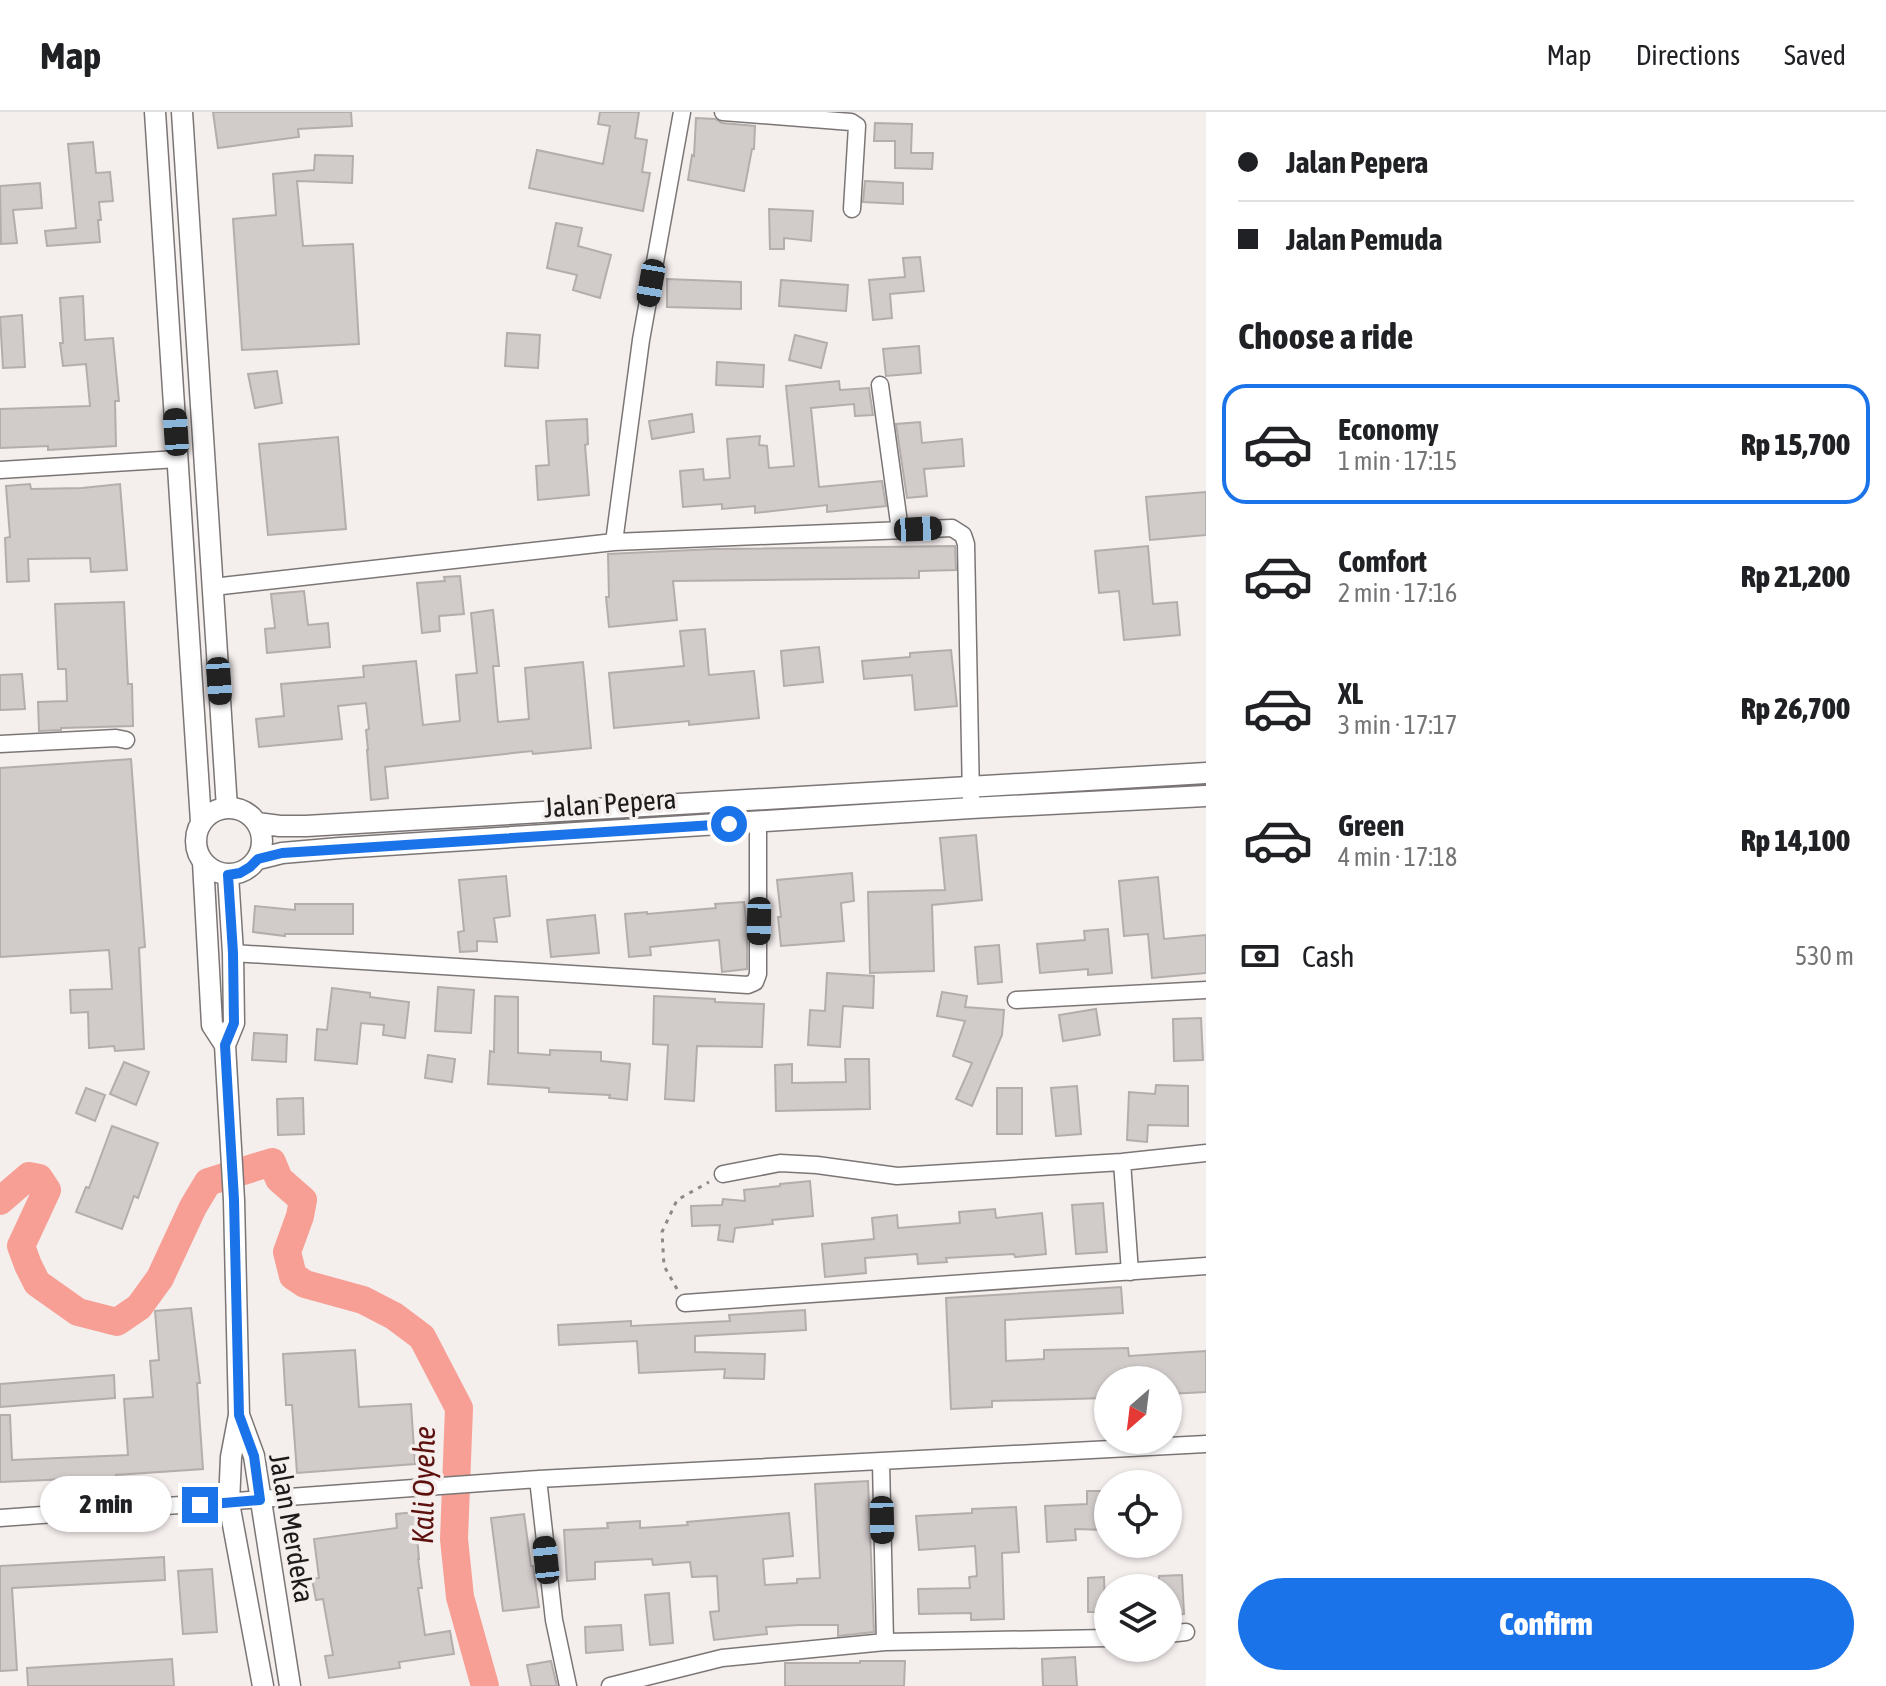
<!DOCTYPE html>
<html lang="en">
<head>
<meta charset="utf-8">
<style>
  body { margin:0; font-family:"Asap Condensed",sans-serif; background:#f2f2f2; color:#202124; height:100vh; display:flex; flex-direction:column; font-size:30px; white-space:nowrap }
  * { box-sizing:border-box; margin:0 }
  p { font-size:26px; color:#757577 }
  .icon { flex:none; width:44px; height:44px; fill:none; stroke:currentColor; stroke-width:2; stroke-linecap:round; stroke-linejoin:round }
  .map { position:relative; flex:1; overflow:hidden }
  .panel { display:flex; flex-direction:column; background:#fff; width:680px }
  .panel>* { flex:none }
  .guide { display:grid; align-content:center; height:176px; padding:0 32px; background:#fff }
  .needle { width:52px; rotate:208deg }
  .tools { position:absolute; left:1094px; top:1254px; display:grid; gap:16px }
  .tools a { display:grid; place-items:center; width:88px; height:88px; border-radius:50%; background:#fff; box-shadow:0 2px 6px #0004; font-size:40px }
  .end { position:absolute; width:36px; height:36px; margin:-18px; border:10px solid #1a73e8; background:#fff; box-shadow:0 0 0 4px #fff }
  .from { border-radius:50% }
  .bubble { position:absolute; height:56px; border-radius:28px; background:#fff; box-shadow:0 2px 6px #0004; font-size:26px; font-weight:800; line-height:56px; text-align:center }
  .car { position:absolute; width:24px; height:48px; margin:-24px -12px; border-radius:10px; box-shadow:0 0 6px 2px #0007; background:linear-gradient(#222 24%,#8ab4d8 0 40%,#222 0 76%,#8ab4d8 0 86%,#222 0) }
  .guide b { display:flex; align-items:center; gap:28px; height:76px; font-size:30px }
  .guide b+b { border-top:2px solid #e0e0e0 }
  .guide i { width:20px; height:20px; background:#202124 }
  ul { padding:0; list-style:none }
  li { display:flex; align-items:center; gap:24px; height:120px; margin:0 16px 12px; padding:0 16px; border:4px solid transparent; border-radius:24px }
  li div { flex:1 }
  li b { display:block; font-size:30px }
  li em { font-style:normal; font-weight:800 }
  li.selected { border-color:#1a73e8 }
  li>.icon { width:72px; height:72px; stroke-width:1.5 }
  h2 { padding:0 32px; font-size:36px; line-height:96px }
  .pay { display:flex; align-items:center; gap:20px; height:88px; padding:0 32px; font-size:30px }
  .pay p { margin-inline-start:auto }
  .cta { display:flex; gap:16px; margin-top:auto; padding:16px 32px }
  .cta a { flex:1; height:92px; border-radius:48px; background:#1a73e8; color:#fff; font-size:32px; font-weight:800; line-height:92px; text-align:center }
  header { display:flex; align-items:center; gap:48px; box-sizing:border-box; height:112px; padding:0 40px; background:#fff; border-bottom:2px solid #e0e0e0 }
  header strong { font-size:38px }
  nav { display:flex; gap:44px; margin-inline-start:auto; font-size:28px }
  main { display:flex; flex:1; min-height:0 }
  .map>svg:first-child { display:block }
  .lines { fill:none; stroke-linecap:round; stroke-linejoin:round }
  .river { stroke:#f79f94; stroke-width:28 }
  .building { fill:#d1cbca; stroke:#b3adac; stroke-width:2 }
  .minor-casing { stroke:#7b7675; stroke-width:19 }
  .major-casing { stroke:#7b7675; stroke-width:23 }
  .path { stroke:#8d8988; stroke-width:3; stroke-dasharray:4 6; stroke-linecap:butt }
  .minor { stroke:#fff; stroke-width:16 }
  .major { stroke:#fff; stroke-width:20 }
  .route { stroke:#1a73e8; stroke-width:10 }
  .labels { text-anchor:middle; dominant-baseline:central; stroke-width:7; stroke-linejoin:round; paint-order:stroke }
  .street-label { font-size:28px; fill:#1d1a1a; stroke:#f4eeed }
  .water-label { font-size:30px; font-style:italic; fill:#5d110e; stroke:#f4eeed }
</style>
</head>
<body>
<header>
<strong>Map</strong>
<nav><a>Map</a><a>Directions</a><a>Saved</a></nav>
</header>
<main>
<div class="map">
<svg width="1206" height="1574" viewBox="0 0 1206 1574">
  <rect width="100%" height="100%" fill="#f4eeed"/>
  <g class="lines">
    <path class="river" d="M0,1089L29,1064L39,1066L47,1078L21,1134L28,1153L37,1171L78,1200L117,1210L139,1195L160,1166L193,1095L208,1070L272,1050L279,1067L303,1088L300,1104L287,1140L293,1164L305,1172L363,1188L394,1204L422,1225L459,1296L454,1427L460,1485L485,1574"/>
  </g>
  <path class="building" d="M213,0H351L352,14L298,17L299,25L218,36Z
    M600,0H639L635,26L647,28L642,60L650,61L643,99L529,76L537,38L603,52L610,14L598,12Z
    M696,6L715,7L722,11L755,14L754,37H752L744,79L688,68L692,43L694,44Z
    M875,11L912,12L911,41H933L932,57L895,56V29H874Z
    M93,30L96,61L110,60L113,89L99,90L101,108H98L100,130L47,134L45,119L76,116L68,32Z
    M315,43L353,44L352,71L297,69L303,134L353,132L359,232L242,238L233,107L276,103L273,62L314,58Z
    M865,69L903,71V92L863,90Z
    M40,71L42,96L13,98L17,131L1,132L0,74Z
    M769,97L813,99L811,129L784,126V137H770Z
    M556,111L582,116L578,134L611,143L600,186L573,178L577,163L547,156Z
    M920,145L924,179L890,182L892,206L873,208L869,168L905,165L903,146Z
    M667,167L741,170V197L667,195Z
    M781,168L848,173L846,199L779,194Z
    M83,184L85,228L113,226L119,289H115L116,334L48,338V334L0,336V297L90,294L86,252L63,254L60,231H63L60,186Z
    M22,203L25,255L3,256L0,205Z
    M507,221L540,223L538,256L505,254Z
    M795,223L827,231L821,256L789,248Z
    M919,234L921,261L886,264L883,237Z
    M717,250L764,253L763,275L716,273Z
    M277,259L282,291L255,296L248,262Z
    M839,269L840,278L869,276L873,303L855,304L854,292L811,296L819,375L882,369L886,394L827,400V393L755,401V394L722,397V392L683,395L680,359L703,357L704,368L730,366L727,327L760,324L759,333L767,334L769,356L794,354L786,274Z
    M692,302L694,320L652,327L649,309Z
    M587,307L588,332L585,333L589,383L538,388L536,354L549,353L546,309Z
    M920,310L922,331L962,327L964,354L924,357L927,384L907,386L896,312Z
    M338,325L346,417L268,423L259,332Z
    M30,372L31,377L82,376L120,372L127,458L91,460L90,446L28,447L29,469L7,470L5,426L10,425L6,374Z
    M1206,380V423L1150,428L1146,385Z
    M955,434L956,458L919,459V466L673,469L677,508L609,515L606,485H609L608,442L714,437Z
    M1148,434L1153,492L1177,490L1180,523L1124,528L1119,479L1099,481L1095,439Z
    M460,464L464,502L439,504L440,519L422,521L417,471L445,469L444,465Z
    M304,479L308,513L328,511L330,535L267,541L265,517L275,516L271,482Z
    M124,490L128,572H132L133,614L61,616V618L39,619L38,590L67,589L66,557H58L55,492Z
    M493,498L499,554H493L498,610L529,607L525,556L583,550L591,636L533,642L532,639L385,655L388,686L371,688L367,638H368L366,618L369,617L366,591L338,594L342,627L259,635L256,607L284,604L281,572L364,565L363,554L416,549L423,613L460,609L456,563L477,561L471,501Z
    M705,517L709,563L754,559L759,606L689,613V609L614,616L609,561L684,554L680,519Z
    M819,535L823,570L784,574L781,539Z
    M951,538L957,594L915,598L912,563L864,567L862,549L910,545V541Z
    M22,562L25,597L0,598V563Z
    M131,647L145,835L139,836L144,937L115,939L114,934L89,936L88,900L71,901L70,878L112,877L109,838L0,845V656Z
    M976,723L982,788L932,793L934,859L870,861L868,780L945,778L940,726Z
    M852,761L854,789L841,791L844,829L781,834L778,805H781L777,768Z
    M506,764L510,804L494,806L497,830L477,829V839L460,840L458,820L464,819L459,768Z
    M1158,765L1164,827L1206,823V861L1152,866L1148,822L1124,824L1119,769Z
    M744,790L747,816V857L722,860L719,828L650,835L651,843L629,845L625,802L647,800V802L716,796L715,792Z
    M295,792H353V822H285V824L253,820L255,794L295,798Z
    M595,803L599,841L551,845L547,808Z
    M1108,817L1112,861L1088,863V857L1040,861L1037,832L1085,828L1084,819Z
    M999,833L1002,870L978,872L975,835Z
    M827,861L874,864L873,896L843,894L840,935L808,933L810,898L825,899Z
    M438,875L474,878L471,921L435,919Z
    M332,876L370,881V885L409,890L405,926L383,923L384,913L361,911L357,952L315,948L317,917L327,918Z
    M942,880L967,884L965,895L1004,898L1002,923L972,994L956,987L972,951L953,944L965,909L937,904Z
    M495,884L518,885V941L550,943V938L601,940V949L630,952L627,988L609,986L610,983L549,980V976L488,972L490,939L494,940Z
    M654,884L715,887V890L764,892L762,935L697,934L694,989L665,987L668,933L653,932Z
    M1096,897L1100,923L1063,929L1059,903Z
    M1201,906L1203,948L1174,949L1173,907Z
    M254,921L287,923L286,950L252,948Z
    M428,943L455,947L452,970L425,966Z
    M845,947H869L870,997L776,999L775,953L792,952V971L846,970Z
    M124,950L149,960L136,993L110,982Z
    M1156,973L1188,974V1014L1148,1013L1147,1030L1127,1028L1129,980L1155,982Z
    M1077,974L1081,1022L1056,1024L1051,976Z
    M86,976L105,983L95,1009L76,1001Z
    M997,976H1022V1022H997Z
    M303,986L304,1022L278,1023L277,987Z
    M112,1014L158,1031L138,1086L134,1084L122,1117L76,1100L86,1075L89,1076Z
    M810,1069L813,1104L772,1108L773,1112L735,1116L733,1130L718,1128L720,1113L692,1114L691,1094L722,1093L723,1087L745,1089L744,1078L780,1074V1072Z
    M1103,1091L1107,1140L1076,1142L1072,1093Z
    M995,1097L996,1106L1042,1101L1046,1142L1015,1145L1014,1142L946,1146L947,1150L918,1152L917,1142L865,1146L866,1161L825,1165L822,1132L874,1127L872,1106L897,1103L898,1116L960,1111L959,1100Z
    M1121,1175L1123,1201L1005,1208L1006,1249L1044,1247V1238L1128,1236L1129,1244L1206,1239V1280L1168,1282V1268H1108V1286L992,1289V1295L951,1297L946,1186Z
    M191,1196L200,1271H197L203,1357L116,1363V1365L0,1370V1303H10L12,1348L128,1343L124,1287L153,1285L150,1249L159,1248L155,1199Z
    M805,1198L806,1218L695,1224V1240L765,1242L764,1267L724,1266L725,1257L639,1261L637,1229L559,1233L558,1213L631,1209V1214L730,1209L729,1203Z
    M355,1238L359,1295L411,1292L415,1352L297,1361L292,1293H286L283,1242Z
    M114,1263L115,1286L0,1295V1272Z
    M868,1369L874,1520L838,1524V1513H799L766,1515L767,1522L714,1528L710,1500L719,1499L717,1464L692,1465L690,1450L653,1453L652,1447L595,1450V1467L567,1469L564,1418L608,1416L607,1411L640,1409V1416L688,1413L687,1410L789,1401L793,1444L763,1447L765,1473L797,1471V1467L820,1466L815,1372Z
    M1087,1379H1106V1418L1075,1417L1076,1428L1047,1430L1045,1394L1087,1392Z
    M1016,1395L1019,1440L1002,1441L1004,1507L971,1508V1501L919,1502L918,1477L970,1476L969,1465L977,1464L975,1434L919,1438L916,1404L972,1401V1397Z
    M415,1400L419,1447H418L422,1476H418L425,1523L450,1519L454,1542L399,1550L400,1556L329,1566L325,1544L333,1543L323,1487L316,1488L312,1467L319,1466L314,1427L397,1416L396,1402Z
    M524,1402L531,1454H533L539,1495L503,1499L491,1406Z
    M164,1445L165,1468L12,1476L17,1558L0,1559V1454Z
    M212,1457L217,1520L183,1522L178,1459Z
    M1182,1463L1184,1502L1168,1503V1476H1159V1464Z
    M1104,1465L1105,1500H1088V1466Z
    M669,1481L673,1531L650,1533L645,1483Z
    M621,1513L623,1538L586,1541L585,1515Z
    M1075,1545L1077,1574H1043L1042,1547Z
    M172,1547L174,1574H28L27,1556Z
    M551,1549L557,1574H531L527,1553Z
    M860,1549H905L904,1574H785V1551H860Z"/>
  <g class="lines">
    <g class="minor-casing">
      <path id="minor" d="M723,0L851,10L857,14L852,97
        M880,273L900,418
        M0,358L178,347
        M614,430L641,228L682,0
        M213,475L614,430L952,416L963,423L966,432L971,686
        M0,632L116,626L126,628
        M233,841L748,873L755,870L758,862V710
        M1016,888L1206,878
        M1122,1050L1130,1160
        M723,1062L780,1051L817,1053L897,1064L1122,1050L1206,1041
        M685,1191L1206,1154
        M881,1350L885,1530
        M538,1367L554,1508L568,1574
        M0,1406L538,1367L1206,1332
        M1168,1522L1186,1520
        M610,1574L722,1546L885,1530L1108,1526"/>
    </g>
    <g class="major-casing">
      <path id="major" d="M155,0L201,710
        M182,0L227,696
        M196 729a33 33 0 1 1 66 0a33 33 0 1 1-66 0Z
        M257,711L280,714H306L1206,661
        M258,747L282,741L340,736L971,696L1206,684
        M203,750L212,913L225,933
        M228,763L233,841L234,911L225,933L234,1088L239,1303L231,1345L229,1391L263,1574
        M239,1303L254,1344L290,1574"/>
    </g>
    <path class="path" d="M677,1177L664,1154L662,1120L677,1088L709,1070"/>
    <use href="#minor" class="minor"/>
    <use href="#major" class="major"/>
  </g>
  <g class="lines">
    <path class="route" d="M200,1393L260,1388L254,1344L239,1303L234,1088L225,933L234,911L233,841L228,763L240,761L250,755L258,747L282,741L729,712"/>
  </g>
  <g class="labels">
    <g class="street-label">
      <text transform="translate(610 691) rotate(-4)">Jalan Pepera</text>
      <text transform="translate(292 1416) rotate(80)">Jalan Merdeka</text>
    </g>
    <g class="water-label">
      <text transform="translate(423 1373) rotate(-89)">Kali Oyehe</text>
    </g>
  </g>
</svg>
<div class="tools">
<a><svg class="needle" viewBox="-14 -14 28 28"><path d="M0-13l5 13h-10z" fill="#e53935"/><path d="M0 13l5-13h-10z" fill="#757577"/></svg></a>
<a><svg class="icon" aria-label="locate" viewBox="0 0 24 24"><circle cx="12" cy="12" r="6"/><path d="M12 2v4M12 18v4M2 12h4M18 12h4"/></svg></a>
<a><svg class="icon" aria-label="layers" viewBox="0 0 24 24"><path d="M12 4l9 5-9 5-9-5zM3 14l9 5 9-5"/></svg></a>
</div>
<i class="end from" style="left:729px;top:712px"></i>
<i class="end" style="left:200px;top:1393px"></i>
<div class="bubble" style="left:40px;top:1364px;width:132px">2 min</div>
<i class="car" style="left:651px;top:171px;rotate:190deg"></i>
<i class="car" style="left:176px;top:320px;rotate:356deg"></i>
<i class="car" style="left:918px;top:417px;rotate:87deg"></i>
<i class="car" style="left:219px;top:569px;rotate:176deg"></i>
<i class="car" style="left:759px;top:809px;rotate:181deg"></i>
<i class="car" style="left:882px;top:1408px;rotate:179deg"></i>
<i class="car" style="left:546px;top:1448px;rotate:354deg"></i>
</div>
<section class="panel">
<div class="guide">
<b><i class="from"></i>Jalan Pepera</b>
<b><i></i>Jalan Pemuda</b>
</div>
<h2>Choose a ride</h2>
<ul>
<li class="selected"><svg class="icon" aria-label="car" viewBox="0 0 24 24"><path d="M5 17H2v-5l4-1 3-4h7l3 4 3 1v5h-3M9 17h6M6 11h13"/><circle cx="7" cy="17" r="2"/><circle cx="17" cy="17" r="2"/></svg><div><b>Economy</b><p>1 min · 17:15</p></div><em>Rp 15,700</em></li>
<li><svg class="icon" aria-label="car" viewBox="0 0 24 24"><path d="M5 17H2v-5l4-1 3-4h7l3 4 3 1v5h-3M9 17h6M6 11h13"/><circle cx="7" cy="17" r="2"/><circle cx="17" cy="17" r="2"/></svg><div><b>Comfort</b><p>2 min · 17:16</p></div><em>Rp 21,200</em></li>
<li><svg class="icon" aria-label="car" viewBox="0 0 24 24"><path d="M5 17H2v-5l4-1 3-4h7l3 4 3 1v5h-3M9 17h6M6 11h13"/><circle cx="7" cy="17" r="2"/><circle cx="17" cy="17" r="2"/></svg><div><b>XL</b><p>3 min · 17:17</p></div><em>Rp 26,700</em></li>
<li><svg class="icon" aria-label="car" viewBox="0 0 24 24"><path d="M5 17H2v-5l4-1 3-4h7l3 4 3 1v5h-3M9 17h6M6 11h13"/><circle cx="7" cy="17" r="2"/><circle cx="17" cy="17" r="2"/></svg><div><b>Green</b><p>4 min · 17:18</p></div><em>Rp 14,100</em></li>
</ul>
<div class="pay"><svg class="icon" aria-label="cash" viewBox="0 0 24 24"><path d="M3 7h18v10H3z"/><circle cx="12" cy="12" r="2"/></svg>Cash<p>530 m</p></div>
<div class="cta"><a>Confirm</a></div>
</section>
</main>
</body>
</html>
